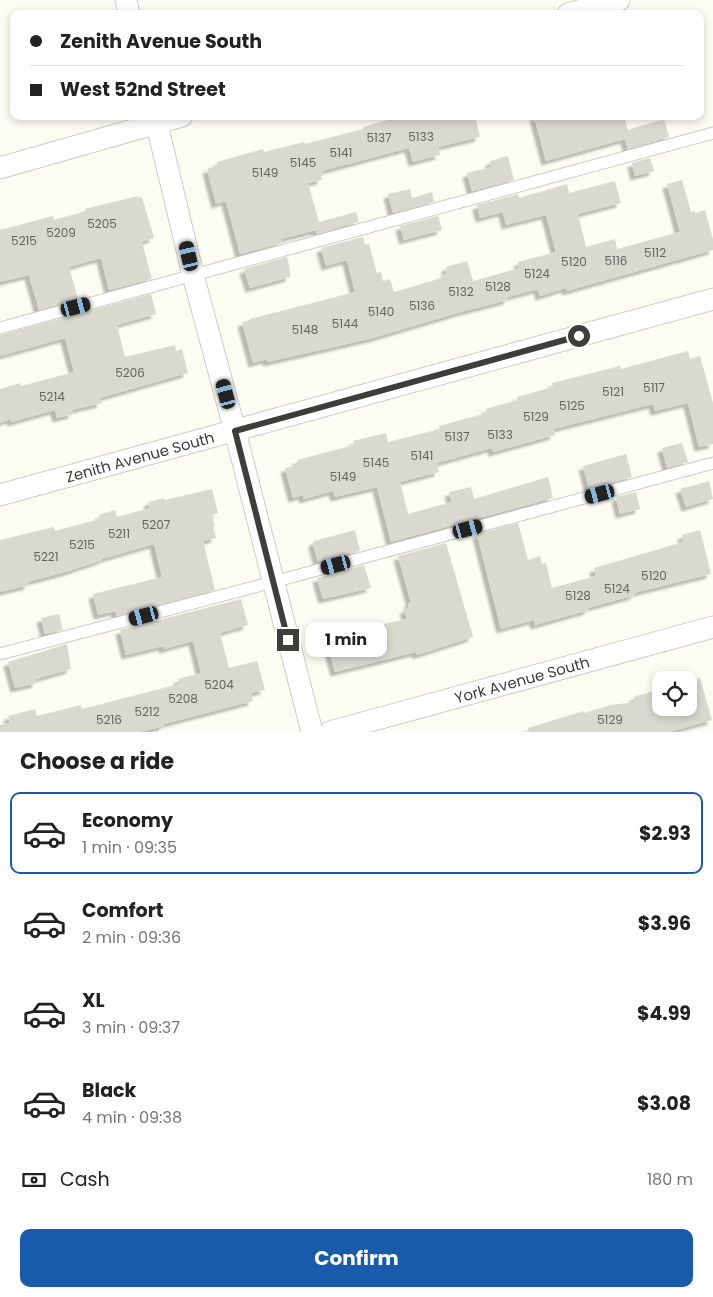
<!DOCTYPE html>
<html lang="en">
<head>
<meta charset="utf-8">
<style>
  body { margin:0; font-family:Poppins,sans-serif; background:#f6f6f6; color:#222; height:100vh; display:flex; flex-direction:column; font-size:19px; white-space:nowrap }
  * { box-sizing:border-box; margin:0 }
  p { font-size:16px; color:#767676 }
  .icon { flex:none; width:28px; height:28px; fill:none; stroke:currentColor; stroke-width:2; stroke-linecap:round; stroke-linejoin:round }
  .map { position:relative; height:732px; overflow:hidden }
  .side { display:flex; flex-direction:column; background:#fff; flex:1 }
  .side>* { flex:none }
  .top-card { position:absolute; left:10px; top:10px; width:694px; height:110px; border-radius:10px; box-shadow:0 2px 8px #0003; display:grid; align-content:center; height:110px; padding:0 20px; background:#fff }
  .controls { position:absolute; left:652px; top:671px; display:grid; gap:10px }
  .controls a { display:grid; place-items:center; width:45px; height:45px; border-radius:10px; background:#fff; box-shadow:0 2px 8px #0003; font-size:25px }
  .end { position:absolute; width:22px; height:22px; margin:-11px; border:6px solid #3d3d39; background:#fff; box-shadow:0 0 0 2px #fff }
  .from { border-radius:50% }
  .bubble { position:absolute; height:35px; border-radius:10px; background:#fff; box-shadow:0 2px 8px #0003; font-size:16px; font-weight:700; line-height:35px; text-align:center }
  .car { position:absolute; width:15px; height:30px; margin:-15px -8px; border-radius:6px; box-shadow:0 0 4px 1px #0007; background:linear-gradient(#222 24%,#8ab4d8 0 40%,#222 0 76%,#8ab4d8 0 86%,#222 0) }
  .top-card b { display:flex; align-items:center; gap:18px; height:48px; font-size:19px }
  .top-card b+b { border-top:1px solid #e0e0e0 }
  .top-card i { width:12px; height:12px; background:#222 }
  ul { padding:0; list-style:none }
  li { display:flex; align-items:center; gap:15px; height:82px; margin:0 10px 8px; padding:0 10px; border:2px solid transparent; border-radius:10px }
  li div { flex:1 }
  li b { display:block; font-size:19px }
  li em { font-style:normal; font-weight:700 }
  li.on { border-color:#185bab }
  li>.icon { width:45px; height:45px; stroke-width:1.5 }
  h2 { padding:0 20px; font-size:22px; line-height:60px }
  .pay { display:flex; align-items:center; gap:12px; height:55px; padding:0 20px; font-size:19px }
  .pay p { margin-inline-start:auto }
  .cta { display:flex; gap:10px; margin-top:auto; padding:10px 20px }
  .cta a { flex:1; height:58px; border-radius:10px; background:#185bab; color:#fff; font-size:20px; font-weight:700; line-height:58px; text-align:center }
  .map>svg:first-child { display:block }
  .building { fill:#dad9d0; filter:url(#shadow) }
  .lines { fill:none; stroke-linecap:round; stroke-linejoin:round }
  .service-casing { stroke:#cdcdc4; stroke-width:13 }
  .minor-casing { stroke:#cdcdc4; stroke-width:23 }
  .service { stroke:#fff; stroke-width:11 }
  .minor { stroke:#fff; stroke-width:21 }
  .route { stroke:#3d3d39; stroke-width:6 }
  .labels { text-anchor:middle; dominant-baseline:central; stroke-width:4; stroke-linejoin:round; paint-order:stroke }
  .number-label { font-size:12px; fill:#64645f }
  .street-label { font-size:15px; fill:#3d3d39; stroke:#fcfcf2 }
</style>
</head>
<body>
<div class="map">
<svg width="713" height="732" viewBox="0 0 713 732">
  <defs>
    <filter id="shadow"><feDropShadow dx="-4.5" dy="4.5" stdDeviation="1" flood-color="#0004"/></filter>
  </defs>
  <rect width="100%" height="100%" fill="#fcfcf2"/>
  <path class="building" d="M402,116H475L480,137L438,147L440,155L413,162L409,148L322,171L323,176H321L322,180L308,183L319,222L356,212L359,222L317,234L316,230L281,239L282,243L240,254L226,201L216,204L207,169L218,166L217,162L263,149L264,152L304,142L305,144L363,129V127Z
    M534,116H624L628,130L664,119L669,137L628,149L625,139L546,161Z
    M508,156L514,180L472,191L467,173L491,167L490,161Z
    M650,158L654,171L635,176L632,163Z
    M682,180L691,212L695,211V213L705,210L713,239V250L567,291L566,288L540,296L538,289L508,297V300L461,312L373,338L268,362L267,359L253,363L242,322L250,320V319L355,292L347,260L326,266L321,248L363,237L365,245L369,244L377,273L381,272L383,281L390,279L394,292L442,278L441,275L447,274L446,267L467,261L473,281L520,268L518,262L556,252L546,215L506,225L503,212L480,218L477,205L518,194L519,198L567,184L569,193L615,181L621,203L578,214L586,247L615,239L617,249L680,232L667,184Z
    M410,189L412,198L432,192L434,202L393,213L388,194Z
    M138,196V198L142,197L154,238L142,242L152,279L109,290L101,258L69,267L78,299L39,310L29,275L0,282V230L53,216L54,220L86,211L85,209Z
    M438,216L442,230L404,240L400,226Z
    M287,257L290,269V277L250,288L244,269Z
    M151,294L156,314L117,325L125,357L175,345L176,351L182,349L188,373L100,398L102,403L72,410L73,414L57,418L55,410L12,422L11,419L0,423V389L20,383L21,386L74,372L65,338L0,356V335Z
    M688,351L690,359L700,356L713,403V444L699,447L688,403L655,411L653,404L554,429L555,435L493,452L492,448L437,463L439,472L400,482L408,514L452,502L449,492L471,487L474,499L548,477L553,498L394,541L391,542L377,487L335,497L333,491L304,499L303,495L293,498L285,468L298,465L297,460L354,445L353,441L386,433L388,442L440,429L439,426L487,413L486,409L518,400L517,397L553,387L552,383L620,366L621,369Z
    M682,443L688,462L667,468L662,448Z
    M626,454L632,477L589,489L583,466Z
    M709,481L713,499L686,507L680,489Z
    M212,489L218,513L212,515L215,527H213L216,538L203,541L215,590L117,616L115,611L98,615L93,594L162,577L154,544L102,559V560L69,571L28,582L29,585L0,592V540L54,527L55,531L100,519L99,515L115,510L117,517L150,508L148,502L164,498L165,500Z
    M636,492L640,509L620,514L616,497Z
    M518,523L528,560L540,556L542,564L546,563L552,588L596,576L594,568L683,542L682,535L700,530L711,574L634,593L635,595L588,608L589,610L535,625L534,620L501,629L477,534Z
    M355,530L360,551L318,562L313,544L314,541Z
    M446,543L473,637L417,655L416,652L335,672L329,650L369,640L366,628L407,619L404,609L409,608L408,603H411L398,556Z
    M364,565L371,588L323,599L317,578Z
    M241,599L248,625L220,633L229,668L257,661L265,690L251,693L253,701L164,724V726L139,732H0V725L10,723L8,716L35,709L37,716L81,705L82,709L179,684L178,679L201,673L193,641L164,649L163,646L126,655L120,630Z
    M59,614L63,630L45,634L41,618Z
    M67,644L71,669L36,679L37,683L15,688L8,662Z
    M700,678L712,720L669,732H529L528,728L584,711V713L611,705L635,702L633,697L661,689V708H689V682Z"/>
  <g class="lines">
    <g class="service-casing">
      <path id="service" d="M0,328L713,133
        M0,654L273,582L713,463"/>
    </g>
    <g class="minor-casing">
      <g id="minor">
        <path d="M126,0L129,14"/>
        <path d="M568,14L619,0"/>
        <path d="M155,116L193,275L235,431L312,732"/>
        <path d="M0,168L182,116"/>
        <path id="s1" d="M0,495L713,299"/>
        <path id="s2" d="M330,732L713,627"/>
      </g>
    </g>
    <use href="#service" class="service"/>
    <use href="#minor" class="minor"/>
  </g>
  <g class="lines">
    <path class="route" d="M288,640L235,431L579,336"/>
  </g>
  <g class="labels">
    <g class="number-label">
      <text x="421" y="136">5133</text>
      <text x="379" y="137">5137</text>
      <text x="341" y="152">5141</text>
      <text x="303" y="162">5145</text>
      <text x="265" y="172">5149</text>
      <text x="102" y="223">5205</text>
      <text x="61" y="232">5209</text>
      <text x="24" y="240">5215</text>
      <text x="655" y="252">5112</text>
      <text x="616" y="260">5116</text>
      <text x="574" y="261">5120</text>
      <text x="537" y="273">5124</text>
      <text x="498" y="286">5128</text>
      <text x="461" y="291">5132</text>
      <text x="422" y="305">5136</text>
      <text x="381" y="311">5140</text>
      <text x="345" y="323">5144</text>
      <text x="305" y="329">5148</text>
      <text x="130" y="372">5206</text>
      <text x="654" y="387">5117</text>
      <text x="613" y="391">5121</text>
      <text x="52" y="396">5214</text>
      <text x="572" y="405">5125</text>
      <text x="536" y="416">5129</text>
      <text x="500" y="434">5133</text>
      <text x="457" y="436">5137</text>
      <text x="422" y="455">5141</text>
      <text x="376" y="462">5145</text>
      <text x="343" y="476">5149</text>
      <text x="156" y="524">5207</text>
      <text x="119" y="533">5211</text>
      <text x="82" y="544">5215</text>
      <text x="46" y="556">5221</text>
      <text x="654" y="575">5120</text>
      <text x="617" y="588">5124</text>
      <text x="578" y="595">5128</text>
      <text x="219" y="684">5204</text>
      <text x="183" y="698">5208</text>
      <text x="147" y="711">5212</text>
      <text x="109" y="719">5216</text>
      <text x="610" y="719">5129</text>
    </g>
    <g class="street-label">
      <text stroke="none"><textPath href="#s1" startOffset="145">Zenith Avenue South</textPath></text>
      <text stroke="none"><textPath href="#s2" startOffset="199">York Avenue South</textPath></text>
    </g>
  </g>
</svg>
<div class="controls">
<a><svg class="icon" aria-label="locate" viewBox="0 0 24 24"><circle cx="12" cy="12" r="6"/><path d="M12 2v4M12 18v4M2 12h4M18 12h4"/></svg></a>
</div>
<i class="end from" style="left:579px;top:336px"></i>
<i class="end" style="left:288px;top:640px"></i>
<div class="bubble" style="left:305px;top:622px;width:82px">1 min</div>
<i class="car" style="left:189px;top:256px;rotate:347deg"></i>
<i class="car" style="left:76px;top:307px;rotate:75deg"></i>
<i class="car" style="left:226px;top:394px;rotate:345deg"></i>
<i class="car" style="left:600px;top:494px;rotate:255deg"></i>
<i class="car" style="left:468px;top:529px;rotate:75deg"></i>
<i class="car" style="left:336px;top:565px;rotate:255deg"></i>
<i class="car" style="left:144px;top:616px;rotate:255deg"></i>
<div class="top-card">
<b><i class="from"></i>Zenith Avenue South</b>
<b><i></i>West 52nd Street</b>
</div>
</div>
<section class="side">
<h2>Choose a ride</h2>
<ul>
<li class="on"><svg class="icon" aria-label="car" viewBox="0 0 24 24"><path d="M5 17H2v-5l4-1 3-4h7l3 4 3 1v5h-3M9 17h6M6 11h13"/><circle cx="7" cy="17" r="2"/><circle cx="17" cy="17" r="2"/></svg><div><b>Economy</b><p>1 min · 09:35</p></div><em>$2.93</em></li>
<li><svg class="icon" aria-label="car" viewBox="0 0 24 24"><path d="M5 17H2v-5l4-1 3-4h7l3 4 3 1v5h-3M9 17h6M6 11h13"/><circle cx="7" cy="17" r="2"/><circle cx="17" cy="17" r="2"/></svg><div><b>Comfort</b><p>2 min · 09:36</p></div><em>$3.96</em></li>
<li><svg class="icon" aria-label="car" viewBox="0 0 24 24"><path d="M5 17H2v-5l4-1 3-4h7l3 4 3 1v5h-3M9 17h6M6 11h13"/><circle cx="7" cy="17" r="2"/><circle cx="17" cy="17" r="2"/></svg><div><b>XL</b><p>3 min · 09:37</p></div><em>$4.99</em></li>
<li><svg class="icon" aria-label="car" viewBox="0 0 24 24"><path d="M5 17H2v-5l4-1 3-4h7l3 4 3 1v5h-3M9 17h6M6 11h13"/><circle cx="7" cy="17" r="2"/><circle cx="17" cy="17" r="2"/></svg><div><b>Black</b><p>4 min · 09:38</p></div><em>$3.08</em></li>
</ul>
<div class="pay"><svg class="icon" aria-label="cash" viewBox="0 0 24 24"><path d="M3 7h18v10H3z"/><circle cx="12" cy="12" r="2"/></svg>Cash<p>180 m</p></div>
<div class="cta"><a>Confirm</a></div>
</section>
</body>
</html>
